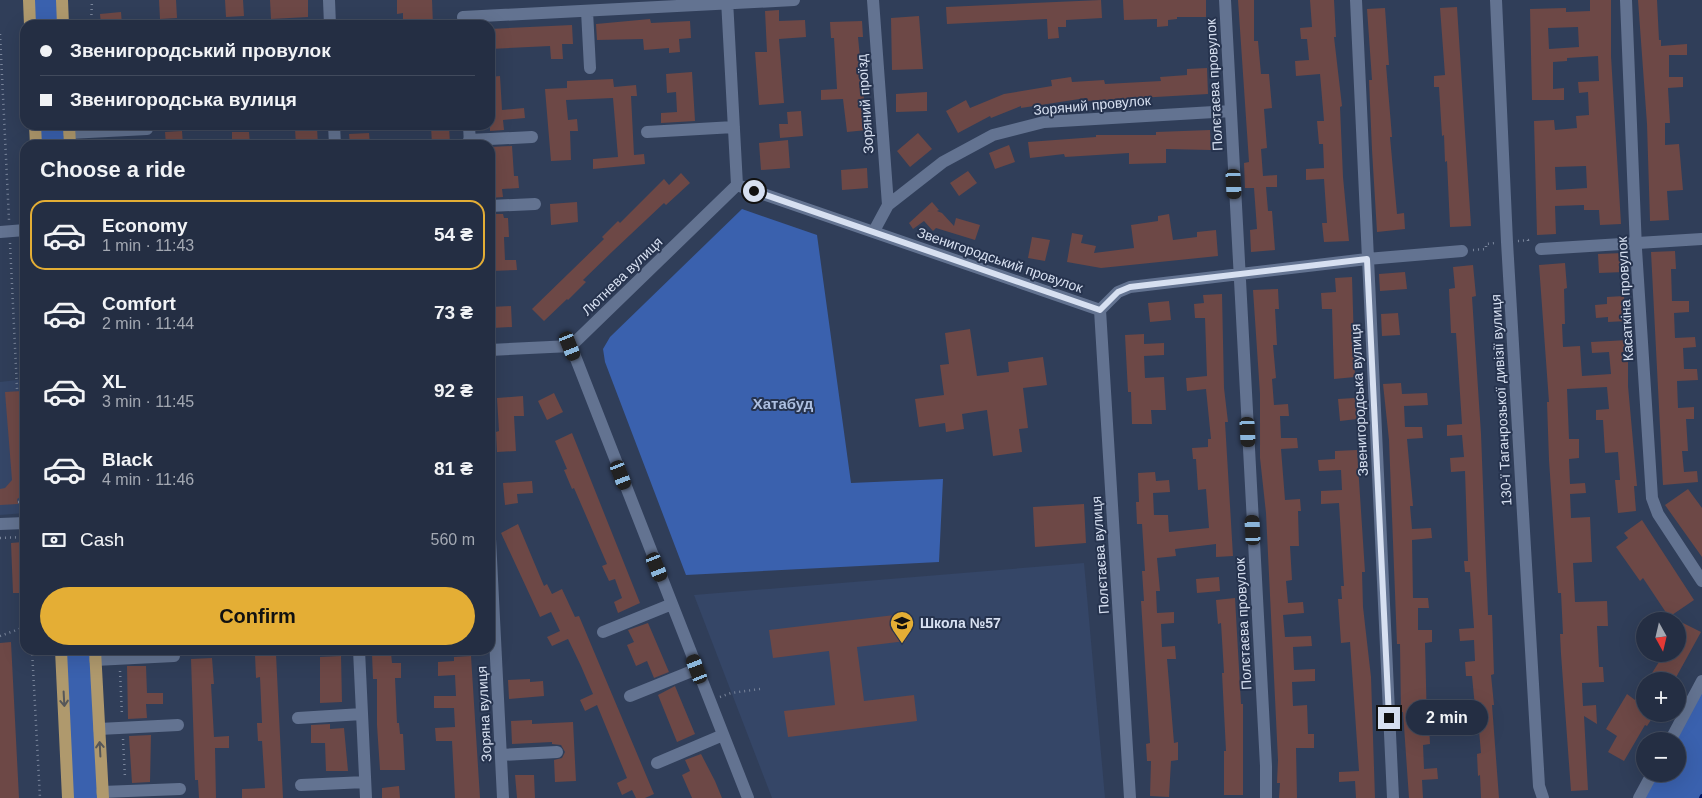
<!DOCTYPE html>
<html lang="en">
<head>
<meta charset="utf-8">
<style>
  body { margin:0; font-family:Helvetica,sans-serif; background:#303a4e; color:#f1f3f6; height:100vh; display:flex; flex-direction:column; font-size:19px; white-space:nowrap }
  * { box-sizing:border-box; margin:0 }
  p { font-size:16px; color:#a3a8b2 }
  .icon { flex:none; width:28px; height:28px; fill:none; stroke:currentColor; stroke-width:2; stroke-linecap:round; stroke-linejoin:round }
  .map { position:relative; flex:1; overflow:hidden }
  .side { position:absolute; left:20px; top:140px; width:475px; height:515px; display:flex; flex-direction:column; background:#242e43; border-radius:15px; box-shadow:0 5px 20px #0002,0 0 0 1px #414a5c }
  .side>* { flex:none }
  .top-card { position:absolute; left:20px; top:20px; width:475px; height:110px; border-radius:15px; box-shadow:0 5px 20px #0002,0 0 0 1px #414a5c; display:grid; align-content:center; height:110px; padding:0 20px; background:#242e43 }
  .needle { width:32px; rotate:172deg }
  .buttons { position:absolute; left:1636px; top:612px; display:grid; gap:10px }
  .buttons a { display:grid; place-items:center; width:50px; height:50px; border-radius:50%; background:#242e43; box-shadow:0 5px 20px #0002,0 0 0 1px #414a5c; font-size:25px }
  .end { position:absolute; width:22px; height:22px; margin:-11px; border:6px solid #d7e0f1; background:#111; box-shadow:0 0 0 2px #111 }
  .from { border-radius:50% }
  .bubble { position:absolute; height:35px; border-radius:18px; background:#242e43; box-shadow:0 5px 20px #0002,0 0 0 1px #414a5c; font-size:16px; font-weight:600; line-height:35px; text-align:center }
  .car { position:absolute; width:15px; height:30px; margin:-15px -8px; border-radius:6px; box-shadow:0 0 4px 1px #0007; background:linear-gradient(#222 24%,#8ab4d8 0 40%,#222 0 76%,#8ab4d8 0 86%,#222 0) }
  .top-card b { display:flex; align-items:center; gap:18px; height:48px; font-size:19px }
  .top-card b+b { border-top:1px solid #414a5c }
  .top-card i { width:12px; height:12px; background:#f1f3f6 }
  ul { padding:0; list-style:none }
  li { display:flex; align-items:center; gap:15px; height:70px; margin:0 10px 8px; padding:0 10px; border:2px solid transparent; border-radius:15px }
  li div { flex:1 }
  li b { display:block; font-size:19px }
  li em { font-style:normal; font-weight:600 }
  li.selected { border-color:#e4ae35 }
  li>.icon { width:45px; height:45px; stroke-width:1.5 }
  h2 { padding:0 20px; font-size:22px; line-height:60px }
  .pay { display:flex; align-items:center; gap:12px; height:55px; padding:0 20px; font-size:19px }
  .pay p { margin-inline-start:auto }
  .cta { display:flex; gap:10px; margin-top:auto; padding:10px 20px }
  .cta a { flex:1; height:58px; border-radius:30px; background:#e4ae35; color:#111; font-size:20px; font-weight:600; line-height:58px; text-align:center }
  .map>svg:first-child { display:block }
  .built { fill:#354667 }
  .green { fill:#3a61ae }
  .lines { fill:none; stroke-linecap:round; stroke-linejoin:round }
  .stream { stroke:#001662; stroke-width:4 }
  .building { fill:#6d4846; fill-rule:evenodd }
  .path { stroke:#78849a; stroke-width:2.5; stroke-dasharray:1 4; stroke-linecap:butt }
  .minor { stroke:#637391; stroke-width:12 }
  .major { stroke:#af996d; stroke-width:12 }
  .oneway { stroke:#565759 }
  .route { stroke:#d7e0f1; stroke-width:6 }
  .labels { text-anchor:middle; dominant-baseline:central; stroke-width:4; stroke-linejoin:round; paint-order:stroke }
  .street-label { font-size:14px; fill:#d7e0f1; stroke:#26334e }
  .poi-label { font-size:14px; font-weight:bold; fill:#d7e0f1; stroke:#26334e; text-anchor:start }
  .neighbourhood-label { font-size:15px; font-weight:bold; fill:#adbfe0; stroke:#26334e }
</style>
</head>
<body>
<div class="map">
<svg width="1702" height="798" viewBox="0 0 1702 798">
  <rect width="100%" height="100%" fill="#303e59"/>
  <path class="built" d="M25,379V513L0,515V382Z
    M1084,563L1105,798H772L694,595Z"/>
  <path class="green" d="M29,0H63L64,25H30Z
    M35,125H69L70,145H36Z
    M742,209L817,235L851,483L943,479L939,562L686,575L605,362L603,349L610,337Z
    M60,650H95L103,798H68Z
    M1702,684V798H1634L1649,774H1678V741H1668Z"/>
  <g class="lines">
    <path class="stream" d="M1701,798L1702,796"/>
  </g>
  <path class="building" d="M159,0H176L177,18L160,19Z
    M225,0H243L244,16L226,17Z
    M270,0H308V17L271,19Z
    M397,0H432L433,25H403V13L397,14Z
    M1101,0L1102,18L1066,20V27H1058L1059,38L1048,39L1047,19L947,24L946,7Z
    M1123,0H1206V17H1177V19L1168,20V26L1157,27V19L1124,20Z
    M1238,0H1254V41H1258L1261,74H1269L1272,108L1264,109L1267,148L1261,149L1263,176L1277,175V187H1266L1268,211H1272L1275,250L1251,252L1250,230L1257,229L1254,188H1245L1244,163L1249,162Z
    M1310,0H1334L1336,37H1334L1342,106L1340,107L1343,177L1349,241L1324,242L1322,223H1327L1324,179L1306,180V169L1324,168L1323,144H1319L1317,121H1324L1320,74L1296,76L1295,61L1309,60L1307,39H1301L1300,28L1312,27Z
    M1590,0H1611V56L1621,224L1600,225L1599,210H1584V205L1555,206L1556,234L1537,235L1534,121L1554,120L1555,130L1577,128L1576,116L1589,115L1588,92L1579,93L1578,82L1599,81L1598,56L1567,58V61L1553,62V89L1564,88V100H1532L1530,9L1566,8V12L1590,11ZM1578,27L1579,47L1549,49L1548,28ZM1586,166L1587,188L1556,190L1555,167Z
    M1638,0H1657L1659,40H1661V46L1687,44V55H1669V77H1683V87L1668,88L1670,123H1665V145L1679,144L1683,190L1667,191L1669,220L1650,221L1647,124Z
    M1457,7L1471,226L1450,227L1447,161L1445,162L1444,135L1442,136L1439,87H1434V76L1445,75L1440,8Z
    M1385,8L1389,65H1386L1392,137H1390L1397,214L1404,213L1405,229L1377,232L1372,150L1369,80H1372L1367,9Z
    M779,10V21L805,20L806,37L779,39L784,103L759,105L755,52H767L765,11Z
    M121,12L122,25H101L100,14Z
    M919,16L923,69L892,70L891,18Z
    M650,19L651,23L690,21L691,38L679,39L680,52L669,53V48L644,50L643,39L597,40L596,24Z
    M862,21L863,37H858L867,130L847,132L843,99L821,100V90L837,89L834,38H831L830,22Z
    M572,25L573,44H562L563,59H551L550,46L490,49V29Z
    M1207,68L1208,94L1086,101V98L1021,108V106L991,118L990,116L958,133L946,111L966,100L970,108L1004,94L1052,86L1051,80L1071,77L1072,82L1104,80L1105,84L1161,81L1160,77L1187,75V69Z
    M692,72L695,121L661,123V113L677,112L676,92L667,93L666,74Z
    M500,76L502,110L524,108L525,118L503,120L504,130L490,131V77Z
    M613,79L614,87L636,85L637,96H631L634,155L644,154L645,164L593,169V159L618,157L613,98L566,100L568,120L577,119L578,131H570L571,160L551,161L545,89L567,88V81Z
    M927,92V111L896,112V94Z
    M801,111L803,136L780,138L779,124H788L787,112Z
    M449,125L450,145H432L431,126Z
    M317,128L318,145H296L295,129Z
    M1210,130L1211,150L1166,149V163L1129,164V153L1065,157L1064,154L1030,158L1028,142L1096,137V135H1156V132Z
    M182,131L183,145H166L165,132Z
    M232,132H249L250,145H232Z
    M369,133L370,145H350L349,134Z
    M918,133L932,149L910,167L897,151Z
    M120,139V145H100V140Z
    M788,140L790,168L761,170L759,143Z
    M1009,145L1015,162L995,169L989,153Z
    M512,146L514,176H518L519,188L502,189L503,197L490,198V147Z
    M867,168L868,188L842,190L841,170Z
    M968,171L977,183L959,196L950,183Z
    M681,173L690,183L666,205L664,203L614,250L583,280L586,282L568,300L567,299L544,321L532,309L604,239L602,237L618,221L620,223L664,179L669,185Z
    M577,202L578,222L551,225L550,204Z
    M932,202L939,210L937,211L942,213L954,226L956,218L980,225L975,240L936,228L933,231L924,221L913,229L909,223Z
    M490,214H503L504,218H508L509,237H504L505,260H516L517,270L491,271Z
    M1169,214L1173,240L1197,237V232L1216,230L1218,256L1101,268L1067,262L1072,233L1083,235L1081,243L1096,246L1094,253L1134,248L1131,225L1158,221V216Z
    M1032,237L1050,240L1045,261L1028,258Z
    M1675,251L1676,269H1671L1672,301H1689V312L1674,313L1675,338L1695,337L1696,347L1683,348L1684,369H1697L1698,380L1677,381L1678,408L1694,407V419H1686L1688,451H1682L1684,472L1697,471L1698,482L1663,485L1651,252Z
    M1623,253L1624,272L1599,273L1598,254Z
    M1565,263L1567,288L1564,289L1565,324H1562L1563,347L1580,346L1582,376L1611,374L1609,352L1592,353L1591,342L1628,340V386L1637,486H1634L1636,511L1618,513L1615,480H1620L1618,452L1605,453L1603,420H1596V410L1609,409L1607,387L1567,389L1569,439H1579V458L1569,459L1570,484L1585,483L1586,493L1570,494L1571,518L1590,517L1592,562L1573,563L1575,602L1607,601L1608,626H1597L1599,667H1603L1604,682L1582,683L1583,706L1596,705L1597,724L1584,716L1588,790L1571,791L1561,654L1560,634H1563L1561,593H1558L1549,460L1547,402H1549L1539,265Z
    M1473,265L1476,296L1472,297L1481,434L1488,615H1492L1494,674L1491,675L1494,705H1492L1499,798H1481L1480,775L1478,776L1477,754L1481,753L1477,707H1475L1472,676H1466L1465,662L1475,661L1474,640L1460,641L1459,629L1474,628L1470,572H1465L1464,561H1468L1465,471L1451,472L1450,458L1464,457L1462,435L1447,436V425L1462,424L1456,333H1451L1449,289L1455,288L1453,267Z
    M1405,272L1407,289L1380,291L1379,274Z
    M1352,277L1355,377L1334,379L1332,309H1322L1321,293L1336,292L1335,278Z
    M1278,289L1279,309H1275L1277,345H1273L1276,378L1272,379L1274,405L1288,404L1289,416H1280L1281,438H1297L1298,448L1281,449L1285,500L1300,499L1301,511H1298L1299,546H1290L1292,580L1286,581L1288,603L1303,602L1304,613L1283,615L1285,637L1311,636L1312,646L1293,647L1294,670L1315,669V681L1292,682L1293,706L1307,705L1308,734H1314V748H1296L1297,798H1279L1280,783H1277L1278,760L1266,513L1260,458V394L1253,290Z
    M1222,294L1224,388L1228,422H1225L1233,556L1216,557V544L1175,549L1176,556L1157,558L1160,591H1156L1157,613L1174,612V623L1161,624L1162,647L1175,646L1176,659H1167L1174,743L1178,742V760L1171,761L1169,797L1150,796L1151,761H1147L1146,744L1150,743L1141,601H1144L1142,571H1145L1142,524H1137L1136,502H1139L1138,473L1155,472L1156,481L1169,480L1170,492L1153,493L1154,515H1168L1169,532L1209,528L1206,489L1198,490L1196,459H1193L1192,448L1208,447V439H1211L1206,389L1187,391L1186,378L1207,376L1205,318H1195L1194,304L1204,303L1203,295Z
    M1624,296L1626,321L1608,322V317L1596,318L1595,305L1607,304V297Z
    M1169,301L1171,320L1150,322L1148,303Z
    M511,306L512,327L492,328L491,307Z
    M1398,313L1400,335L1382,336L1381,314Z
    M970,329L977,376L1009,372L1008,362L1043,357L1047,385L1023,388L1028,428L1019,429L1022,452L993,456L987,410L962,414L964,429L946,432L945,423L919,427L915,399L944,395L940,365L949,364L945,333Z
    M1144,334V344L1164,343V355L1144,356L1145,378L1164,377L1166,410H1151L1152,424H1132L1131,392H1128L1125,335Z
    M1401,383L1402,394L1427,393L1428,405L1404,406L1405,427H1422L1423,438L1407,439L1413,506H1410L1412,529L1431,528L1432,538L1412,540L1413,598H1428L1429,608H1418V630H1432V642L1425,643L1427,725H1429L1430,744L1423,745L1424,769L1437,768L1438,779L1422,780L1423,798H1409L1403,712H1401L1400,644H1397L1389,440L1383,384Z
    M22,391L25,494L17,499L18,504L0,505V489L5,488L12,480L5,392Z
    M554,393L563,412L547,420L538,401Z
    M523,396L524,416H514L516,451L497,452L496,432L499,431L497,398Z
    M1355,398L1357,419L1340,421L1338,399Z
    M572,433L640,603L618,613L614,602L622,598L615,579L609,581L602,566L607,564L574,488L572,489L564,470L567,469L555,441Z
    M1357,450L1365,572H1362L1363,607L1371,677L1375,798H1356L1355,781L1339,782V772L1359,771L1350,642L1341,643L1338,599H1342L1341,586H1344L1339,503L1321,504V491L1342,490L1341,470L1319,471L1318,460L1335,459V451Z
    M532,481L533,493L517,494L518,503L505,505L503,483Z
    M1688,489L1702,508V557L1665,505Z
    M1084,504L1086,543L1035,547L1033,507Z
    M1642,520L1694,600L1669,617L1643,578L1640,581L1616,547L1628,538L1624,533Z
    M518,524L544,586L547,584L552,594L562,589L575,617L579,616L654,794L645,798H636L632,790L622,795L617,783L627,778L597,705L585,711L580,700L593,694L581,666L568,639L552,646L547,637L560,631L551,612L540,617L501,533Z
    M23,542L25,593H13L11,543Z
    M1219,577L1220,591L1197,593L1196,579Z
    M1235,598L1241,704H1243V795H1224V751H1226L1222,673H1224L1221,623L1218,624L1216,600Z
    M903,614L906,641L857,647L864,701L914,695L917,721L788,737L784,711L835,705L829,651L773,658L769,630Z
    M648,623L669,672L654,678L647,661L636,666L627,645L634,642L628,630Z
    M1683,623L1701,632L1674,681H1647L1664,654H1678V633Z
    M11,642L19,798H0V643Z
    M391,653L392,663H401V678H395L397,723H399L400,734H403L405,770H380L377,725V679H373L372,654Z
    M276,654L283,798H242V789L265,788L262,741H258L257,723H262L260,677L256,678L255,655Z
    M341,656L342,702L320,703V657Z
    M471,656L480,798H455L452,741H436L435,728L455,727L454,708H434V696H456L455,675L438,676V662L454,661V657Z
    M212,658L214,684H211L214,737L229,736V748H215L216,798H199L198,780H195L191,659Z
    M127,666H146L147,693H163V704H146L147,718L128,719Z
    M530,679V682L543,681L544,696L509,699L508,680Z
    M1645,684V714H1655L1647,726L1645,725L1624,761L1608,752L1617,736L1606,729L1627,694L1635,700Z
    M675,686L695,734L677,742L658,695Z
    M532,720V724L573,722L576,781L555,782L554,760L562,758L565,752L561,745L552,744V742L512,744L511,721Z
    M330,724V729L344,728L348,771H326L325,743H311V725Z
    M151,735L150,782L132,783L129,736Z
    M701,754L715,781L722,798H692L682,775L690,771L685,760Z
    M515,775H534L535,798H517Z
    M399,786L400,798H382V788Z"/>
  <g class="lines">
    <path class="path" d="M91,25L92,0
      M0,34L9,220
      M1518,241L1528,240V245
      M10,243L17,389H25V391
      M1473,250L1486,249V244L1495,243
      M18,502H25
      M0,538L25,537
      M0,636L25,627
      M32,650L40,798
      M120,671L122,716
      M720,697L731,693L760,689
      M123,739L125,778"/>
    <path class="minor" d="M329,0L330,25
      M873,0L888,205
      M1225,0L1266,766V798
      M1356,0L1393,798
      M1496,0L1507,242L1539,786L1543,798
      M1626,0L1636,249L1652,498L1658,514L1702,581
      M587,11L590,68
      M464,25L463,17L794,0
      M334,125L335,145
      M469,125L470,145
      M647,132L734,127
      M69,133L147,129
      M469,140L532,137
      M737,185L1100,310
      M490,206L535,204
      M874,231L888,205L943,162L993,135L1044,122L1231,111
      M0,232L25,230
      M1541,249L1702,239
      M1100,310L1130,798
      M1100,310L1118,292L1130,287L1367,259L1462,251
      M571,346L748,798
      M571,346L737,185L727,0
      M490,350L571,346
      M0,524L25,523
      M490,539L503,798
      M603,632L672,604
      M359,650L366,798
      M95,660L174,656
      M630,696L697,669
      M298,718L362,714
      M99,729L178,725
      M1670,741L1702,681
      M501,755L557,752
      M657,763L723,735
      M301,785L365,782
      M102,792L180,789
      M1639,798L1652,774"/>
    <path class="major" d="M29,0L30,25
      M62,0L63,25
      M35,125L36,145
      M69,125L70,145
      M61,650L68,798
      M95,650L103,798"/>
  </g>
  <defs><path id="oneway-shaft" d="M-6 0H5M1.5-3L5.5 0L1.5 3" fill="none" stroke-width="1.6" stroke-linecap="round" stroke-linejoin="round" transform="scale(1.25)"/></defs>
  <g class="oneway">
    <use href="#oneway-shaft" transform="translate(64 699) rotate(87)"/>
    <use href="#oneway-shaft" transform="translate(100 749) rotate(-93)"/>
  </g>
  <g class="lines">
    <path class="route" d="M754,191L1100,310L1118,292L1130,287L1367,259L1389,718"/>
  </g>
  <defs>
    <g id="school-pin" transform="scale(1.25)"><path d="M0 17L-7.5 6A9.5 9.5 0 1 1 7.5 6Z" fill="#e4ae35" stroke="#26334e"/><path d="M0-5L7-2L0 1L-7-2ZM-4 1L0 2.5L4 1V4Q0 6-4 4Z" fill="#111"/></g>
  </defs>
  <g fill-rule="evenodd">
    <use href="#school-pin" x="902" y="623"/>
  </g>
  <g class="labels">
    <g class="street-label">
      <text transform="translate(1214 85) rotate(-93)">Полєтаєва провулок</text>
      <text transform="translate(865 104) rotate(-94)">Зоряний проїзд</text>
      <text transform="translate(1092 105) rotate(-5)">Зоряний провулок</text>
      <text transform="translate(1000 260) rotate(19)">Звенигородський провулок</text>
      <text transform="translate(622 276) rotate(-44)">Лютнева вулиця</text>
      <text transform="translate(1625 299) rotate(-93)">Касаткіна провулок</text>
      <text transform="translate(1359 400) rotate(-93)">Звенигородська вулиця</text>
      <text transform="translate(1501 400) rotate(-93)">130-ї Таганрозької дивізії вулиця</text>
      <text transform="translate(1100 555) rotate(-94)">Полєтаєва вулиця</text>
      <text transform="translate(1243 624) rotate(-93)">Полєтаєва провулок</text>
      <text transform="translate(484 714) rotate(-93)">Зоряна вулиця</text>
    </g>
    <g class="poi-label">
      <text x="920" y="623">Школа №57</text>
    </g>
    <g class="neighbourhood-label">
      <text x="783" y="403">Хатабуд</text>
    </g>
  </g>
</svg>
<div class="buttons">
<a><svg class="needle" viewBox="-14 -14 28 28"><path d="M0-13l5 13h-10z" fill="#e53935"/><path d="M0 13l5-13h-10z" fill="#a3a8b2"/></svg></a>
<a>+</a>
<a>−</a>
</div>
<i class="end from" style="left:754px;top:191px"></i>
<i class="end" style="left:1389px;top:718px"></i>
<div class="bubble" style="left:1406px;top:700px;width:82px">2 min</div>
<i class="car" style="left:1234px;top:184px;rotate:177deg"></i>
<i class="car" style="left:570px;top:346px;rotate:158deg"></i>
<i class="car" style="left:1248px;top:432px;rotate:177deg"></i>
<i class="car" style="left:621px;top:475px;rotate:159deg"></i>
<i class="car" style="left:1253px;top:530px;rotate:357deg"></i>
<i class="car" style="left:657px;top:567px;rotate:158deg"></i>
<i class="car" style="left:697px;top:669px;rotate:339deg"></i>
<div class="top-card">
<b><i class="from"></i>Звенигородський провулок</b>
<b><i></i>Звенигородська вулиця</b>
</div>
<section class="side">
<h2>Choose a ride</h2>
<ul>
<li class="selected"><svg class="icon" aria-label="car" viewBox="0 0 24 24"><path d="M5 17H2v-5l4-1 3-4h7l3 4 3 1v5h-3M9 17h6M6 11h13"/><circle cx="7" cy="17" r="2"/><circle cx="17" cy="17" r="2"/></svg><div><b>Economy</b><p>1 min · 11:43</p></div><em>54 ₴</em></li>
<li><svg class="icon" aria-label="car" viewBox="0 0 24 24"><path d="M5 17H2v-5l4-1 3-4h7l3 4 3 1v5h-3M9 17h6M6 11h13"/><circle cx="7" cy="17" r="2"/><circle cx="17" cy="17" r="2"/></svg><div><b>Comfort</b><p>2 min · 11:44</p></div><em>73 ₴</em></li>
<li><svg class="icon" aria-label="car" viewBox="0 0 24 24"><path d="M5 17H2v-5l4-1 3-4h7l3 4 3 1v5h-3M9 17h6M6 11h13"/><circle cx="7" cy="17" r="2"/><circle cx="17" cy="17" r="2"/></svg><div><b>XL</b><p>3 min · 11:45</p></div><em>92 ₴</em></li>
<li><svg class="icon" aria-label="car" viewBox="0 0 24 24"><path d="M5 17H2v-5l4-1 3-4h7l3 4 3 1v5h-3M9 17h6M6 11h13"/><circle cx="7" cy="17" r="2"/><circle cx="17" cy="17" r="2"/></svg><div><b>Black</b><p>4 min · 11:46</p></div><em>81 ₴</em></li>
</ul>
<div class="pay"><svg class="icon" aria-label="cash" viewBox="0 0 24 24"><path d="M3 7h18v10H3z"/><circle cx="12" cy="12" r="2"/></svg>Cash<p>560 m</p></div>
<div class="cta"><a>Confirm</a></div>
</section>
</div>
</body>
</html>
